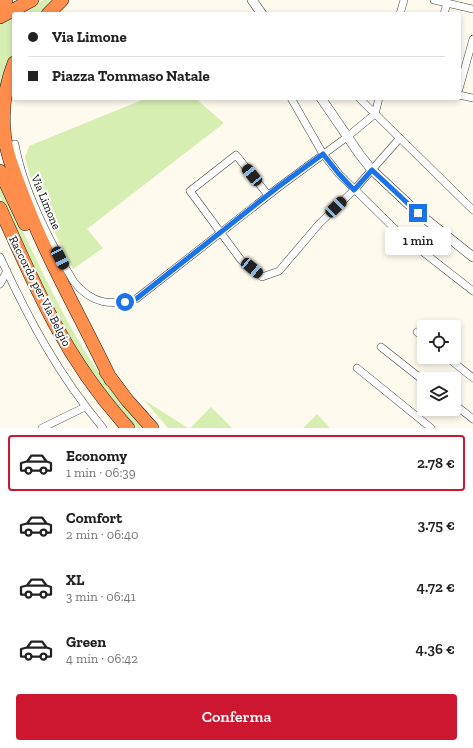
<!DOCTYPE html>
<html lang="it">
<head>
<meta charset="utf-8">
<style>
  body { margin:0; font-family:"Zilla Slab",serif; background:#f2f2f2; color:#222; height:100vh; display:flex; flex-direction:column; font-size:15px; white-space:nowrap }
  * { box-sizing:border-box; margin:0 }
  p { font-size:13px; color:#767676 }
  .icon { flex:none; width:22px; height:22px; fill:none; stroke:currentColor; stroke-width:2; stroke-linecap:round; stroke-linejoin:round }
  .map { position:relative; height:428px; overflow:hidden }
  .side { display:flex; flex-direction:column; background:#fff; flex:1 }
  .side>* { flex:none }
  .banner { position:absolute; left:12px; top:12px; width:449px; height:88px; border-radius:4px; box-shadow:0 2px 6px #0003; display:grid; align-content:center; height:88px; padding:0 16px; background:#fff }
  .controls { position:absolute; left:417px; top:320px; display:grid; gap:8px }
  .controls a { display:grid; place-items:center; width:44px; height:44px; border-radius:4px; background:#fff; box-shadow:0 2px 6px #0003; font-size:20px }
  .end { position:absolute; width:18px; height:18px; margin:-9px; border:5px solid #1a73e8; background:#fff; box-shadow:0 0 0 2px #fff }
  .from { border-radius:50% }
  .bubble { position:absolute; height:28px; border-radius:4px; background:#fff; box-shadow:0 2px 6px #0003; font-size:13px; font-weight:600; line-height:28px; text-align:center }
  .car { position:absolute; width:12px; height:24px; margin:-12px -6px; border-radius:5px; box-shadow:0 0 3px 1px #0007; background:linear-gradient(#222 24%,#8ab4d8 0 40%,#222 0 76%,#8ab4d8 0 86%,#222 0) }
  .banner b { display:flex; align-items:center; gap:14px; height:38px; font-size:15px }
  .banner b+b { border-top:1px solid #e0e0e0 }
  .banner i { width:10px; height:10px; background:#222 }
  ul { padding:7px 0 0; list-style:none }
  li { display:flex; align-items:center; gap:12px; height:56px; margin:0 8px 6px; padding:0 8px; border:2px solid transparent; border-radius:4px }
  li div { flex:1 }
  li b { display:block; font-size:15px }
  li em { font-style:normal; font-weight:600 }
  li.selected { border-color:#cd162f }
  li>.icon { width:36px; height:36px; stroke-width:1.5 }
  .button { display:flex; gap:8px; margin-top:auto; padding:8px 16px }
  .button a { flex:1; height:46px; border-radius:4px; background:#cd162f; color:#fff; font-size:16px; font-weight:600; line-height:46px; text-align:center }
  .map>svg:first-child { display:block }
  .green { fill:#d7eeb3 }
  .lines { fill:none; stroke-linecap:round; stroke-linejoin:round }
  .minor-casing { stroke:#404040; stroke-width:8 }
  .tertiary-casing { stroke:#404040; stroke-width:10 }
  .motorway-casing { stroke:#1e1e1e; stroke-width:14 }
  .minor { stroke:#fff; stroke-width:7 }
  .tertiary { stroke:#fff; stroke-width:9 }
  .motorway { stroke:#ff8e4c; stroke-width:13 }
  .route { stroke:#1a73e8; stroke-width:5 }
  .labels { text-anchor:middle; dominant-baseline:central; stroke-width:4; stroke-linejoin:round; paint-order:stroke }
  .street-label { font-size:12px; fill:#0d0d0d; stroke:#fff }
</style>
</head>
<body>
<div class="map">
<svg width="473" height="428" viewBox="0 0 473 428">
  <rect width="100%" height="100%" fill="#fffaee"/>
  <path class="green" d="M44,0H55L41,14H18Z
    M14,16V52L6,71L0,101V24Z
    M147,98H195L224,123L87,229L103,248L73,269L56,235L31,180L25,157L29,146Z
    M0,182C29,243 56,307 93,364C108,387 127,407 145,428H134L100,386L74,346L28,259L0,196Z
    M144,400L188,428H168Z
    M211,407L232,428H190Z
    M317,414L330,428H303Z"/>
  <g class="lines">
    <g class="minor-casing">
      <path id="minor" d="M434,0L473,9
        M400,14L404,0
        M444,14L447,3
        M459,89L473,39
        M459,95L473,98
        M291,98L323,154L339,174L400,234L473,291
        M359,98L473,210
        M15,144C23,189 50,243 74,282C92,304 110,306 136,299L279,187L347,137L375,114L379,98
        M268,195L236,155L190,191L241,260L262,277L279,271L319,224L354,190L400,138
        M0,257C28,318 59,376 103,428
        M0,284L7,271
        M417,332L424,338
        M381,347L424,381
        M447,357L473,378
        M357,368L431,428
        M454,404L473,419
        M42,428L85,407"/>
    </g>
    <g class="tertiary-casing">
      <path id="tertiary" d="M252,0L262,14
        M321,98L360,155L372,170L418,213L473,257"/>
    </g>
    <g class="motorway-casing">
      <path id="motorway" d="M0,3L6,0
        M48,14L62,0
        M0,17L32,0
        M14,63C6,84 2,106 4,129C5,151 14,172 22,193C46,258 81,317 111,380
        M0,171L25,224
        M0,208C18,248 35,288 56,326C76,363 100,397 128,428
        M106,372L127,400L152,428"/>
    </g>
    <use href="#minor" class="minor"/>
    <use href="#tertiary" class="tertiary"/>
    <use href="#motorway" class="motorway"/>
  </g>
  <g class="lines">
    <path class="route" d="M125,302L136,299L278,187L323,154L339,174L354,190L372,170L418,213"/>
  </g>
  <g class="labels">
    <g class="street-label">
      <text transform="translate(46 202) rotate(67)">Via Limone</text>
      <text transform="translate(40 291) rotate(63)">Raccordo per Via Belgio</text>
    </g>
  </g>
</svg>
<div class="controls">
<a><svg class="icon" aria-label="locate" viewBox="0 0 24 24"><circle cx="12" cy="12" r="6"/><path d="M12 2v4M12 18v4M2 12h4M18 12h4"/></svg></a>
<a><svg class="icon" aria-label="layers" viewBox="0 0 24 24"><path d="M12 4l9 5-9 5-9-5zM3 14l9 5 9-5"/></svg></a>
</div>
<i class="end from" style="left:125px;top:302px"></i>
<i class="end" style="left:418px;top:213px"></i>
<div class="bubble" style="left:385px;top:227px;width:66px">1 min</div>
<i class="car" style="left:252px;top:175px;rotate:321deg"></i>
<i class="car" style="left:336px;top:207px;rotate:46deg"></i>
<i class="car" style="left:60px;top:258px;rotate:153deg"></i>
<i class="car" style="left:252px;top:268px;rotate:130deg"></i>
<div class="banner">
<b><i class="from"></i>Via Limone</b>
<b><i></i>Piazza Tommaso Natale</b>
</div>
</div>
<section class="side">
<ul>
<li class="selected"><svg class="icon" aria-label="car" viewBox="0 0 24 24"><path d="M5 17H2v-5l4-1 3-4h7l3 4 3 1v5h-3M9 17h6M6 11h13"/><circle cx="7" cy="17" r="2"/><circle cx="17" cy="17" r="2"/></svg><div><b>Economy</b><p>1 min · 06:39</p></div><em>2.78 €</em></li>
<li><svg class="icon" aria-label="car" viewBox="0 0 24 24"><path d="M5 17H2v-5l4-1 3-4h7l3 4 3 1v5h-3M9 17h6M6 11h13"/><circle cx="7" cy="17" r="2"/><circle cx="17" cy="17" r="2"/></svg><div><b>Comfort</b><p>2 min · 06:40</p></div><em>3.75 €</em></li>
<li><svg class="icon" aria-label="car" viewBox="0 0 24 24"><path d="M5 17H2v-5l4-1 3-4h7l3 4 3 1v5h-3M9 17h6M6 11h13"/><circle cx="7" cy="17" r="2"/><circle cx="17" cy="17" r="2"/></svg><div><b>XL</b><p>3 min · 06:41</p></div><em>4.72 €</em></li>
<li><svg class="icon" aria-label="car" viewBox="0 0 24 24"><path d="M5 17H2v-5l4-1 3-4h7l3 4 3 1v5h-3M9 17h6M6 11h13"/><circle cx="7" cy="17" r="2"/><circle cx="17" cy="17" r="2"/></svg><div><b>Green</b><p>4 min · 06:42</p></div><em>4.36 €</em></li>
</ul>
<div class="button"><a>Conferma</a></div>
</section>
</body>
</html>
